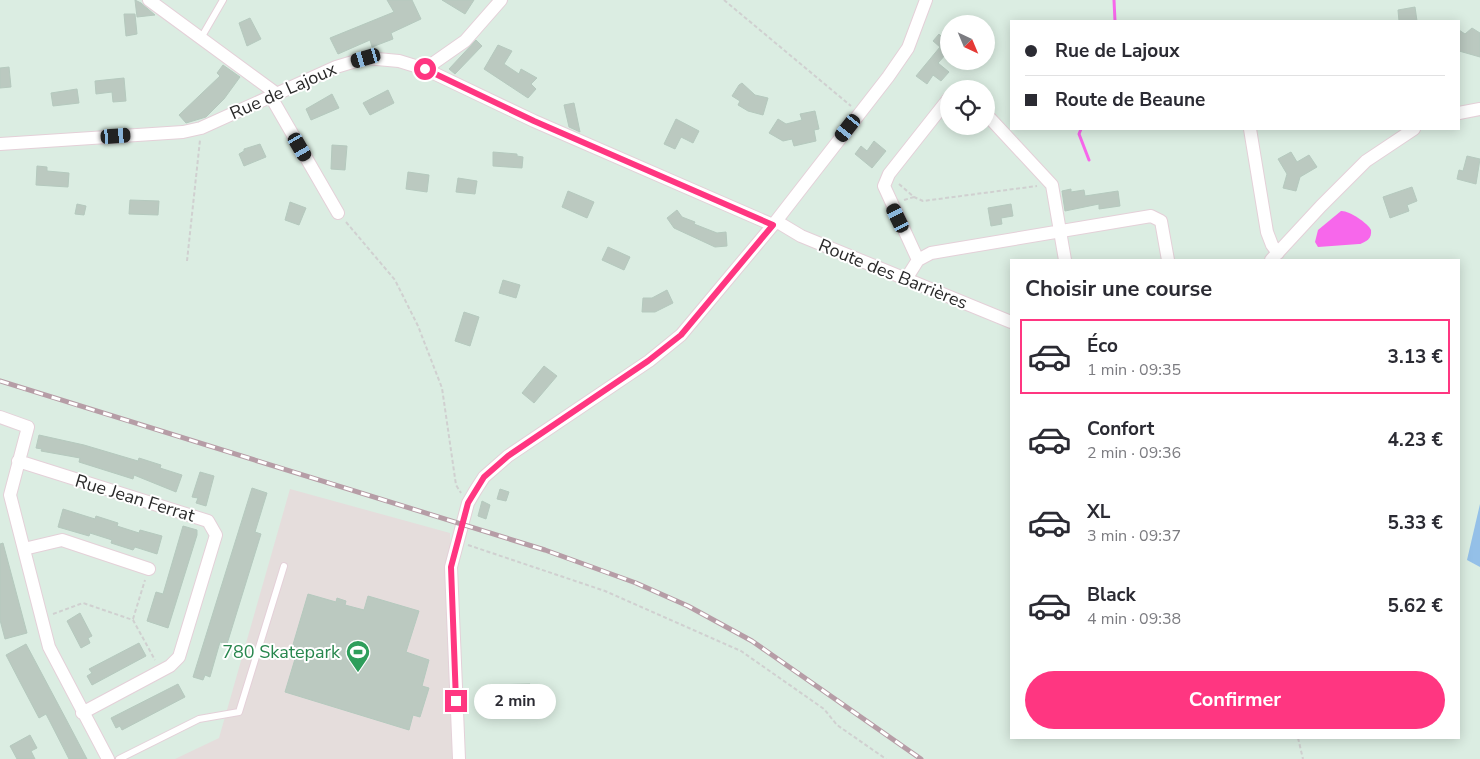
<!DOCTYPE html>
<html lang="fr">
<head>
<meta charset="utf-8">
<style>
  body { margin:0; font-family:"Nunito Sans",sans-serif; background:#f7f7f7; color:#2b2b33; height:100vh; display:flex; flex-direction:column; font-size:19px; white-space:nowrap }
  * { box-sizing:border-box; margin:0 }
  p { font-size:16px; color:#7c7c81 }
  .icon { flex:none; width:28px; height:28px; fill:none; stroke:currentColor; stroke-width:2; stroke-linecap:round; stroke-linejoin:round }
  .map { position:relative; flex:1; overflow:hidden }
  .sheet { position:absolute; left:1010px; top:259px; width:450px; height:480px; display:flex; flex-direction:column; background:#fff; border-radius:0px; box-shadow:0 2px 12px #0003 }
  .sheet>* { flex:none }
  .hud { position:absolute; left:1010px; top:20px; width:450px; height:110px; border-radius:0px; box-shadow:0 2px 12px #0003; display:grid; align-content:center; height:110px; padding:0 15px; background:#fff }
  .needle { width:32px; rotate:136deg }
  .buttons { position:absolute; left:940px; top:15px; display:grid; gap:10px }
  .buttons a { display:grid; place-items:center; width:55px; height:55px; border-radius:50%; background:#fff; box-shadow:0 2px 12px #0003; font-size:25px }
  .end { position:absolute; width:22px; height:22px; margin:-11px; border:6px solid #ff3681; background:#fff; box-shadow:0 0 0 2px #fff }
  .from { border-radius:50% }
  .bubble { position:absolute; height:35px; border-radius:18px; background:#fff; box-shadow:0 2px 12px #0003; font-size:16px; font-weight:700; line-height:35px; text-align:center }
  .car { position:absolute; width:15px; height:30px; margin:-15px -8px; border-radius:6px; box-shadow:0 0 4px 1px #0007; background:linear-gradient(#222 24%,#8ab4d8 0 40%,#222 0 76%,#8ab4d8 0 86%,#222 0) }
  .hud b { display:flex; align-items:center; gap:18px; height:48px; font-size:19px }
  .hud b+b { border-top:1px solid #e1e1e2 }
  .hud i { width:12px; height:12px; background:#2b2b33 }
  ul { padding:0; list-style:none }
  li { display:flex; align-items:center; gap:15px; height:75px; margin:0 10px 8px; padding:0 5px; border:2px solid transparent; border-radius:0px }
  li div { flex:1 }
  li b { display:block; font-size:19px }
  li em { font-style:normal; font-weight:700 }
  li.selected { border-color:#ff3681 }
  li>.icon { width:45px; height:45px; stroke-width:1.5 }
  h2 { padding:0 15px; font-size:22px; line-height:60px }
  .cta { display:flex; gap:10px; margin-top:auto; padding:10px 15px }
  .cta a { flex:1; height:58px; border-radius:30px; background:#ff3681; color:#fff; font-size:20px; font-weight:700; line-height:58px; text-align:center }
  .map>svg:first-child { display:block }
  .industrial { fill:#e5dddc }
  .green { fill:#94c0e8 }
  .water { fill:#f767eb }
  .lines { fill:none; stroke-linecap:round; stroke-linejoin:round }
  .stream { stroke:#f767eb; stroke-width:3 }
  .building { fill:#bbc9c0; stroke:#b5c9be }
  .lane-casing { stroke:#e4d0d8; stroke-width:8 }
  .street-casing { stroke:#e4d0d8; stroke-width:14 }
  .path { stroke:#d0d0d0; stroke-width:2; stroke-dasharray:4 2.5; stroke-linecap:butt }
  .lane { stroke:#fff; stroke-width:6 }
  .street { stroke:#fff; stroke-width:12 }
  .rail-casing { stroke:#b69da6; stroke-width:5 }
  .rail { stroke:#fff; stroke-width:3; stroke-dasharray:9; stroke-linecap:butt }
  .route { stroke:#ff3681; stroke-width:6 }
  .labels { text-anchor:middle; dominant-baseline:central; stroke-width:4; stroke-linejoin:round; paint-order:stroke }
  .street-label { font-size:18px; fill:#2a2a2a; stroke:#fff }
  .leisure-label { font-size:18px; fill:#27864d; stroke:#fff; text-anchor:end }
</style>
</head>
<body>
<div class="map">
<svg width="1480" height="759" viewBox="0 0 1480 759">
  <rect width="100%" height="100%" fill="#dbede2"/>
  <path class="industrial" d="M290,489L450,533L452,759H175L219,738Z"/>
  <path class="green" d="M1480,504V567L1467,560Z"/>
  <path class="water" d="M1341,211C1348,210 1368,223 1371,230C1372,238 1367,242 1359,244L1318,247L1315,242L1318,230Z"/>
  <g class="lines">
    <path class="stream" d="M1114,0L1115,21
      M1081,129L1079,134L1089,160"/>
  </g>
  <path class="building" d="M135,0L141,3L155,15L137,17Z
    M387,0H412L421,19L391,33L393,39L372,47L370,40L338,54L330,38L394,12Z
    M442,0H474L465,14Z
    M1415,7L1417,21H1399L1398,10Z
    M124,14H135L137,34L126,36Z
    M250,18L261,39L247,46L239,23Z
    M1472,28L1480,33V57L1459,51V30L1465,34Z
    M949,29V55L947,53L938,63L949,72L941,81L933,75L927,84L916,76L940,47L933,41L939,34L942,37Z
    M476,40L482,46L455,74L449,69Z
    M498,45L512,51L504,64L519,74L521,69L537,78L531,84L536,89L528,98L484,69Z
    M223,65L240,77L224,99L206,117L186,123L179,115L220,76L217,73Z
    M9,67L11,87L0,88V68Z
    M124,78L126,101L113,102L112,92L96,94L95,81Z
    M742,83L755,95L768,98L763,115L748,111L738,105L740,101L732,96L739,85Z
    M77,89L79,103L53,106L51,93Z
    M388,90L394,103L370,115L363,103Z
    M332,94L339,108L311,120L306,109Z
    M574,103L580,132L569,127L564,105Z
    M815,111L819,129L814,130L816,141L794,146L792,139L783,141L769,133L778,119L786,124L802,120L800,114Z
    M676,119L699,131L693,143L681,137L675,149L664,144Z
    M874,141L886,151L872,168L855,154L861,146L867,151Z
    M260,144L266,157L244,166L239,154L244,151V149Z
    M332,145L347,146L345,170L331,169Z
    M493,152L517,154V156L523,157L522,168L493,166Z
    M1291,152L1297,162L1309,155L1317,167L1300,177L1296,191L1283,188L1287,174L1278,159Z
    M1467,156L1480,159L1476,184L1457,179L1459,170L1463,171Z
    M37,166L47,167V171L69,173L68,187L36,185Z
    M408,172L429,175L427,192L406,189Z
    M458,178L477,181L475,194L456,192Z
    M1412,187L1417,201L1407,205L1409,211L1390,218L1383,197Z
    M1071,189V192L1084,190L1085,196L1118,191L1120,206L1099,209V204L1065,211L1062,191Z
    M568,191L594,202L587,218L562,207Z
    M130,200L159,201L158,215L129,214Z
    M290,202L306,208L299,225L285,220Z
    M77,204L86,206L84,215L75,214Z
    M1011,204L1013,216L1001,218L1002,224L991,226L988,208Z
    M677,210L682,217L695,222L694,224L717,233L726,232L727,246L715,247L674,228L667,218Z
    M608,247L630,257L624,270L602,260Z
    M503,280L520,285L516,298L499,293Z
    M667,290L673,303L655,312H642L643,298H652Z
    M464,312L479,317L470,346L455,341Z
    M544,366L557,376L534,403L522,393Z
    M39,435L84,445L138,461L139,458L161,465L160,468L182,475L176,492L134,475L133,479L79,462L80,458L41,451L42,449L36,448Z
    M200,472L214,476L206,506L196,503L198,498L192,497Z
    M252,488L267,493L255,532L261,534L227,644L220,642L210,677L205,675L203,680L193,677Z
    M500,489L509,492L506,501L497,499Z
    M482,501L490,505L486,519L478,516Z
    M63,509L95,519L96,516L118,523L117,526L139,533L140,530L162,536L157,554L135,547L133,550L111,543L112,540L90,533L89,536L58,527Z
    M183,526L197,530V535L168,628L147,621L156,592L163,594Z
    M3,543L27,633L5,639L0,620V544Z
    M308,594L336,602L337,598L346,601L345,605L364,610L368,596L419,611L406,652L429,660L422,686L429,688L420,717L413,715L409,730L285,692L295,659L289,658Z
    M80,613L92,636L88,638L90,643L81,648L67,621Z
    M139,643L146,656L92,685L87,676L92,673L89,669Z
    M26,644L67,721L87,759H69L46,714L39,718L20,682L6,655Z
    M178,684L185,697L122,730L120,726L116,728L111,718Z
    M530,684L531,711L491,712L489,685Z
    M30,735L37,748L31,751L35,759H17L10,746Z"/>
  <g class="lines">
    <g class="lane-casing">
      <path id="lane" d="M201,38L223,0
        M119,759L199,719L239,712L284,566"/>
    </g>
    <g class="street-casing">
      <path id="street" d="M149,0L277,94
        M425,69L465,41L501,0
        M271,97L338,213
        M1459,113L1480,109
        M986,114L1052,185L1065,260
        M1250,129L1267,232L1272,245L1278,253
        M0,144L183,132L201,128L336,67L366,58L399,61L425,69L534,121L773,225
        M776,221L801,236L1011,322
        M918,260L884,186L889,174L949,98
        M1271,260L1321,206L1366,161L1414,129
        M906,279L918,260L931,253L1151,216L1161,221L1168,260
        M0,417L28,427L10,495L49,647L108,759
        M18,461L208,521L216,535L179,657L170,666L82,713
        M24,549L62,540L149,569
        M459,759L451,567L468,503L475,491L484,477L508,456L649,361L681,335L773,225L888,77L908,48L926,0"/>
    </g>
    <path class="path" d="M724,0L851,106
      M899,184L914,197L923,201L1037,186
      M904,200L914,197
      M346,222L395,280L418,326L442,388L456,485L461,493
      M187,261L200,140
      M468,545L605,591L741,651L824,709L837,725L886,759
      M53,614L83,603L133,620L155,660
      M133,619L145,580
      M1298,738L1303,759"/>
    <use href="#lane" class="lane"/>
    <use href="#street" class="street"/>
    <g class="rail-casing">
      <path id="rail" d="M0,381L545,550L636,583L688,606L752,641L921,759"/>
    </g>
    <use href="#rail" class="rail"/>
  </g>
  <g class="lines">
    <path class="route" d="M425,69L534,121L773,225L681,335L648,361L508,456L484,477L468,503L451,567L456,701"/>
  </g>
  <defs>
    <g id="stadium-pin" transform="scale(1.25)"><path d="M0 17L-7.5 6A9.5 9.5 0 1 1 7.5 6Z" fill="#2e9e5b" stroke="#fff"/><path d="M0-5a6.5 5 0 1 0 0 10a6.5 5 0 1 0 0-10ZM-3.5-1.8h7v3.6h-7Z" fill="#fff"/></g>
  </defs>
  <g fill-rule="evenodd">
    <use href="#stadium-pin" x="358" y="652"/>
  </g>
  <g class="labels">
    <g class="street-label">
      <text transform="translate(283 91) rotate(-24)">Rue de Lajoux</text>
      <text transform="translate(893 274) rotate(22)">Route des Barrières</text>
      <text transform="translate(135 498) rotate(17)">Rue Jean Ferrat</text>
    </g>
    <g class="leisure-label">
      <text x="340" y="652">780 Skatepark</text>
    </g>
  </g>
</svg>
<div class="buttons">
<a><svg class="needle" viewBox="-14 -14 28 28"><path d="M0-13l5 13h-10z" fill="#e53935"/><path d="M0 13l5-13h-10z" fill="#7c7c81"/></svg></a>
<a><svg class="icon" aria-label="locate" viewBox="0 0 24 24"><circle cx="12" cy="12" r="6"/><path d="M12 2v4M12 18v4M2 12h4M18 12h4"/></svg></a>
</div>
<i class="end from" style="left:425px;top:69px"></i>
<i class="end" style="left:456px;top:701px"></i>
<div class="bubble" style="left:474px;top:684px;width:82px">2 min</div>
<i class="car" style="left:366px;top:58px;rotate:254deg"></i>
<i class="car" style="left:848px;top:128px;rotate:218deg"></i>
<i class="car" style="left:116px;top:136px;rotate:86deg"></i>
<i class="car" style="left:300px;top:147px;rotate:150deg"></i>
<i class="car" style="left:898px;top:218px;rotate:334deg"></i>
<div class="hud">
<b><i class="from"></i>Rue de Lajoux</b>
<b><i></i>Route de Beaune</b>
</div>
<section class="sheet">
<h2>Choisir une course</h2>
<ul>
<li class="selected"><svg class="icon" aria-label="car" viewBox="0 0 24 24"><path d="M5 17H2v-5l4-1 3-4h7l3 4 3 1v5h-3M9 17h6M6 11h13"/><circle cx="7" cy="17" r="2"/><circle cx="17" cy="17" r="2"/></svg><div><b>Éco</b><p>1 min · 09:35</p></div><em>3.13 €</em></li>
<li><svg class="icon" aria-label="car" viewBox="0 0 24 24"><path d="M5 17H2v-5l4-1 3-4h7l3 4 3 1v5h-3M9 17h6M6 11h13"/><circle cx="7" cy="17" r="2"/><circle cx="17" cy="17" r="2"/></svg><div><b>Confort</b><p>2 min · 09:36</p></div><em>4.23 €</em></li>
<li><svg class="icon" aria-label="car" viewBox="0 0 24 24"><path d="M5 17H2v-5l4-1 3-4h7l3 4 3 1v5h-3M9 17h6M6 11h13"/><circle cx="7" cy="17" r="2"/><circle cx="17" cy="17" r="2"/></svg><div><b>XL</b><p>3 min · 09:37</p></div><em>5.33 €</em></li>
<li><svg class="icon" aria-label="car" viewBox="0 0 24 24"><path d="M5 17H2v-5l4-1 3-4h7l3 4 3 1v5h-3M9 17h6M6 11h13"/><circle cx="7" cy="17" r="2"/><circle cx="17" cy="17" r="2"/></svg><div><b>Black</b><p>4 min · 09:38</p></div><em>5.62 €</em></li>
</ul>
<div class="cta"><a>Confirmer</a></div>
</section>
</div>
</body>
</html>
